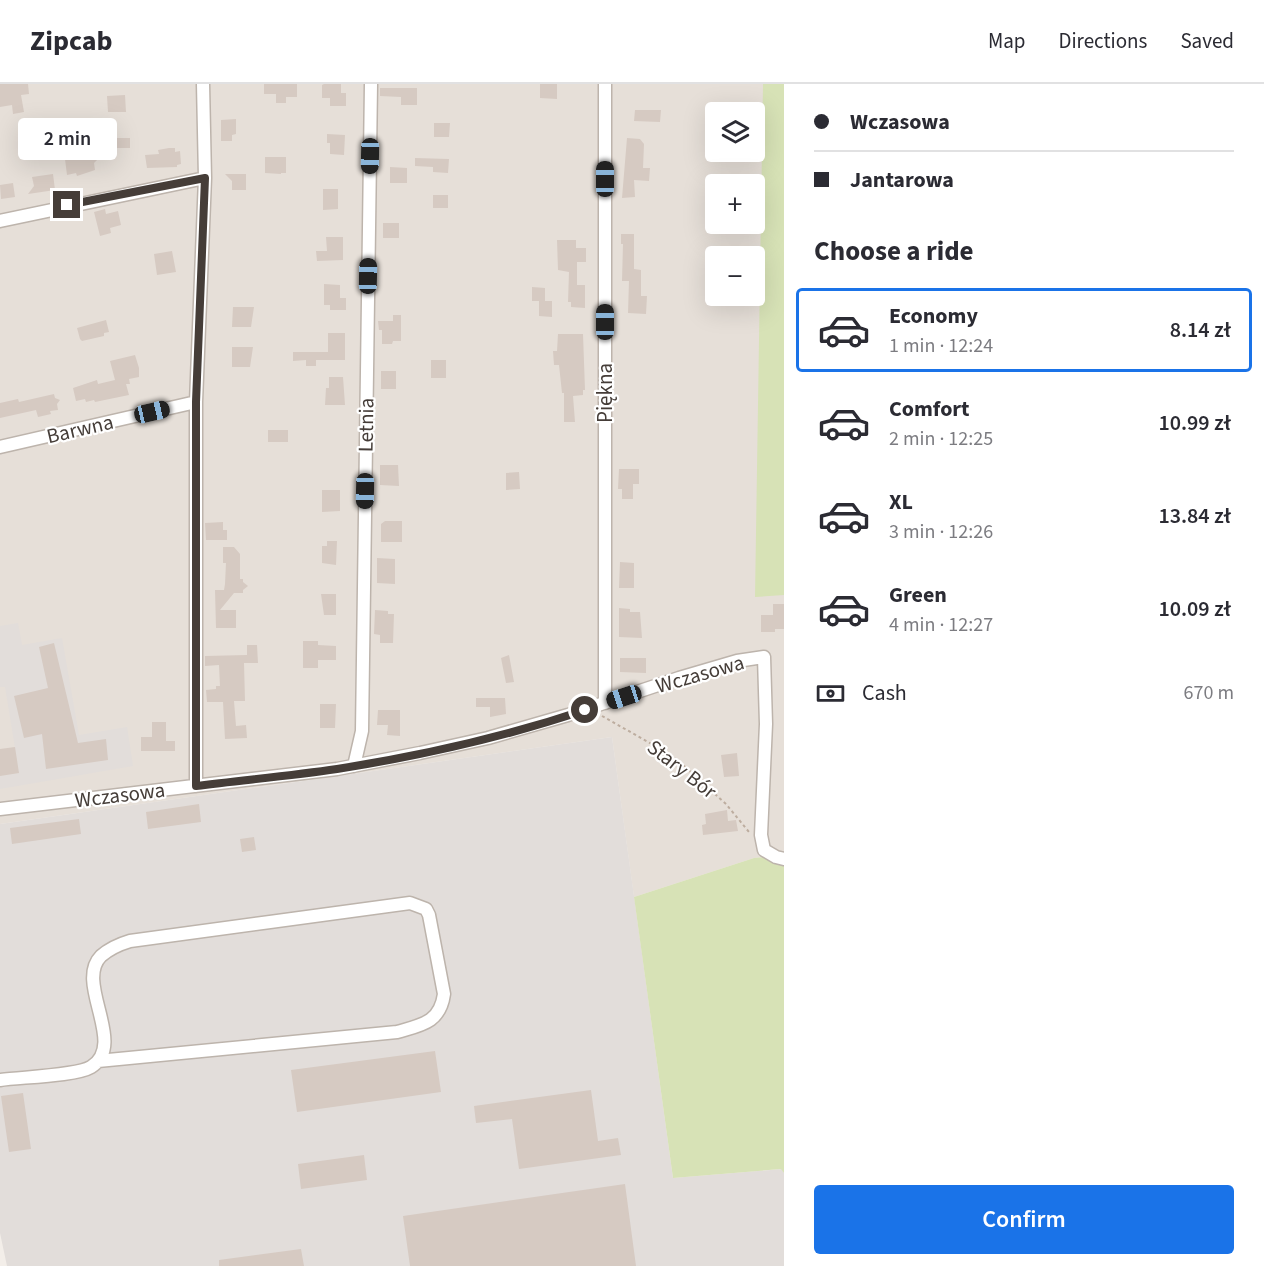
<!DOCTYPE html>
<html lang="en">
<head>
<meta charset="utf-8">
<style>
  body { margin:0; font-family:"Source Sans 3",sans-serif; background:#f2f2f3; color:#2b2b33; height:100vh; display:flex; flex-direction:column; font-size:22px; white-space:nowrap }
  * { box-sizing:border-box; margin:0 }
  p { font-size:20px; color:#7c7c81 }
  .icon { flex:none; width:33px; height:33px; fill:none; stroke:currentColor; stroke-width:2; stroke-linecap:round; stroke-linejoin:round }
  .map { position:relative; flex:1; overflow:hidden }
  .panel { display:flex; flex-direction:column; background:#fff; width:480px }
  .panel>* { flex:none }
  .guide { display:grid; align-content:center; height:132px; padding:0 30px; background:#fff }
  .controls { position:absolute; left:705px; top:18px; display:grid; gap:12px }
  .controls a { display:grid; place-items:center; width:60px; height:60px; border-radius:6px; background:#fff; box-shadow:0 6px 24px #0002; font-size:30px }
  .end { position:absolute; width:27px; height:27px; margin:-14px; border:8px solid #453d38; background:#fff; box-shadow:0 0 0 3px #fff }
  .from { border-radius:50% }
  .bubble { position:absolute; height:42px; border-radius:6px; background:#fff; box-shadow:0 6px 24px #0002; font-size:20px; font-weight:600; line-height:42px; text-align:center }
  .car { position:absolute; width:18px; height:36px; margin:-18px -9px; border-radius:8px; box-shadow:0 0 4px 2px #0007; background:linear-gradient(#222 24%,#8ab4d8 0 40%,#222 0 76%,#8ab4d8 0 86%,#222 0) }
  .guide b { display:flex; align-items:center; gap:21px; height:57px; font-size:22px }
  .guide b+b { border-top:2px solid #e1e1e2 }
  .guide i { width:15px; height:15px; background:#2b2b33 }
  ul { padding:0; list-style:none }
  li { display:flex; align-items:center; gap:18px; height:84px; margin:0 12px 9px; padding:0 18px; border:3px solid transparent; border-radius:6px }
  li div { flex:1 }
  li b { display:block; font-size:22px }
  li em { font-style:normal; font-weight:600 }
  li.on { border-color:#1a73e8 }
  li>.icon { width:54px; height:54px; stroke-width:1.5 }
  h2 { padding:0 30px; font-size:27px; line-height:72px }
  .pay { display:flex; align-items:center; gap:15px; height:66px; padding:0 30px; font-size:22px }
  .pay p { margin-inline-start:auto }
  .button { display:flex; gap:12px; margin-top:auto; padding:12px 30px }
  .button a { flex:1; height:69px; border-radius:6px; background:#1a73e8; color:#fff; font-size:24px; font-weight:600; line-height:69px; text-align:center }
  header { display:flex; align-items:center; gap:36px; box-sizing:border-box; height:84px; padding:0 30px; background:#fff; border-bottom:2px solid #e1e1e2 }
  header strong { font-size:28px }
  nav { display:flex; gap:33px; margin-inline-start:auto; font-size:21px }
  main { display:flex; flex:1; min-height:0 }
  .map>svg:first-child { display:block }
  .residential { fill:#e6dfd8; fill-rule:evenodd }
  .industrial { fill:#e2ddda }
  .green { fill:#d7e2b6 }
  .building { fill:#d6cac2 }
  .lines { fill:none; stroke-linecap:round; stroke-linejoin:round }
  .minor-casing { stroke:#bdb4ac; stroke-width:15 }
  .path { stroke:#bdad9f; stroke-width:2; stroke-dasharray:3 3; stroke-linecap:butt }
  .minor { stroke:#fff; stroke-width:12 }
  .route { stroke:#453d38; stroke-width:8 }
  .labels { text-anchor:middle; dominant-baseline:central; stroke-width:4.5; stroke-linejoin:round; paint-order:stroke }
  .street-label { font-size:21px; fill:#453d38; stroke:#fff }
</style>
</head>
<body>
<header>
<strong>Zipcab</strong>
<nav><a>Map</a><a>Directions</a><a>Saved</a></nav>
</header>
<main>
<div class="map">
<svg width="784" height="1182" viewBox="0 0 784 1182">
  <rect width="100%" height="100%" fill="#f3eee9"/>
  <path class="residential" d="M0,0H784V771L754,774L634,813L612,653L0,740ZM716,28H754V68H716ZM716,100H754V140H716ZM716,172H754V212H716Z"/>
  <path class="industrial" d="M18,539L22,561L62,554L79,651L127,643L133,682L0,705V667L15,664L5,603H0V542Z
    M612,653L673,1094L782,1085L784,1089V1182H7L0,1149V740Z"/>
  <path class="green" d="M763,0H784V511L755,513Z
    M784,771V1089L781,1085L673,1094L634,813L754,774Z"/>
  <path class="building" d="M0,0H28L29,10L21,11L24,28L13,30L12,21L0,23Z
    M264,0H297V13H286V19H276V10H264Z
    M324,0H341V9H346V22H330V14H322V1Z
    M540,0H557V15L540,14Z
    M380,4H417V21H401V13L380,12Z
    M125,11L126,28H108L107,12Z
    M635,26H661L660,38L634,37Z
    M236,35V50L232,51V57H221V36Z
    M434,39H450L449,53H434Z
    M327,50L345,51L344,71L330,70V59H327Z
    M111,54H130V64H112Z
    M627,54L640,55L644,60L643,84H650L649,97L634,96L635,113L622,114Z
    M169,64H175V68L180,67L181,80L177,81V83L147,84L145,71L159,70L158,66Z
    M90,69L98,75L94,79L95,86L77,92L76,89L67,91L65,75L74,74V72Z
    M265,73H286V89H281V90L265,89Z
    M415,74L449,75L448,89L433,88V83L415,82Z
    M390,83L407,84V99H390Z
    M53,90L55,106L28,110L34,102L32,93Z
    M225,90H246V106H232V97Z
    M13,99L15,113L1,115L0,101Z
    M323,105H338V125L323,126Z
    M433,111H448V124H433Z
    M105,125L106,130L118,127L121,141L110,144L111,149L100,152L94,128Z
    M383,139H399V154H383Z
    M621,150H634V185L641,186V212H647L646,230L628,229L629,197H622L623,160H621Z
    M326,153H343V176L317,177L316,167H327Z
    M557,156H576V164H586V178H577V201H585V224L571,223V218H568L569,188L558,186Z
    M172,167L176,188L157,191L154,170Z
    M324,200L340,201V214H346V226H330V221H324Z
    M532,203L545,204V217H552V233L539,232V217H532Z
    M233,223H254L251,243H232Z
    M393,231H401V257H393L392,260H382V246H379L378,237H393Z
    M106,236L109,248L104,249V252L82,257L80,255L77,244Z
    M328,249H345V276H316V282H306V276L293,277V268H328Z
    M558,250H583L585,306H583V311L573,312L575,338H564V309H562L559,281H554L553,267H557Z
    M232,263H253L250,283H232Z
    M135,271L139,284V293L129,295L130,300H126L129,311L95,318L94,316L86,318L85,315L76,317L73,304L97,296L98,300L115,296L110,277Z
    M431,276H446V294H431Z
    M381,287H396V305H381Z
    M329,293H343L345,321H325L326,304H329Z
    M54,310L55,314L60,316L57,320L58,326L50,327L51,330L38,333L36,326L0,334V319L18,315L19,318Z
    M268,346H288V358H268Z
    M380,381H398L399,402L380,401Z
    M619,385H639V400H633V415H622V405H618Z
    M519,388L520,405L506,406V389Z
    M322,406H340V427L322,428Z
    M385,437H402V458H381V440Z
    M223,438V446H227V456H206L205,439Z
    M327,457H337L336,481L322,479V462H327Z
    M223,463H234L240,470V495H243V498L248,502L243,506V509H234L220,526H236V544H216L215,506H224L225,500L226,479H223Z
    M377,474L395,475V500L377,499Z
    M620,478L634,479V504H619Z
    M321,510H336V531H324Z
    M773,520H784V545H775V548H761V531H773Z
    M619,524L630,525V528H640L642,554L619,553Z
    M375,526L388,527V530H394L393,559H380V551L374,550Z
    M303,557H318V561L336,562V576H318V584H303Z
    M54,559L78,659L106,655L108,676L46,685L42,650L24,654L14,612L48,604L39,563Z
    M247,561H257L258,579H244L245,617H234L236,642L246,641L247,654L225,655L223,618H207L206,606L216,605V602H220L219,581L205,582V572L247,571Z
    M509,571L514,598L506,599L501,574Z
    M620,574H646V589L620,588Z
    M476,614H505L506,630L490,633V623H476Z
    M320,620H336L335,644H320Z
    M378,626H400V652L387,651L388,641H377Z
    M152,638H166V657H175V667H141V653H152Z
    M15,663L19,689L0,692V665Z
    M737,669L739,692L724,693L721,671Z
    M199,720L201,738L148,745L146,728Z
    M727,726L728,737L736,736L738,747L703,751L702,741L706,740L705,730Z
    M79,735L81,750L12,760L10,744Z
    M254,753L256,766L242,768L240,755Z
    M435,967L441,1008L297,1028L291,986Z
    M591,1006L598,1057L618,1054L621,1071L519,1085L512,1035L476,1039L474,1022Z
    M23,1009L31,1065L9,1068L1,1012Z
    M364,1071L367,1096L301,1105L298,1080Z
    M625,1100L636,1182H410L403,1132Z
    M301,1165L304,1182H219V1176Z"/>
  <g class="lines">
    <g class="minor-casing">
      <path id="minor" d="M605,0V619
        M0,137L205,94
        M0,363L196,318
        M354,682L362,647L371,0
        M196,702V318L205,94L203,0
        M0,725L337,685L420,669L488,654L568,631L679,594L737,577L764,573L766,640L761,751L764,766L776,773L784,775
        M0,996C21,993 76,992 91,983C128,960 74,899 101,872C109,865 120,860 130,857C223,844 317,832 410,819L426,825L429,831L444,910C440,939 421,941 397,948L98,977"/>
    </g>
    <path class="path" d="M602,632L673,672L726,720L749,748"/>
    <use href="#minor" class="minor"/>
  </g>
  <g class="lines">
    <path class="route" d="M67,121L205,94L196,318V702C243,696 290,692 337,685C420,672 505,653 585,626"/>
  </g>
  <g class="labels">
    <g class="street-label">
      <text transform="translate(605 309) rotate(-90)">Piękna</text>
      <text transform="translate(366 341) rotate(-89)">Letnia</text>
      <text transform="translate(80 345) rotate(-13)">Barwna</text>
      <text transform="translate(700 590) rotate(-16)">Wczasowa</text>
      <text transform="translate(682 685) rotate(38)">Stary Bór</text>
      <text transform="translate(120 711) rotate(-7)">Wczasowa</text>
    </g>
  </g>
</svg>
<div class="controls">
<a><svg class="icon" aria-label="layers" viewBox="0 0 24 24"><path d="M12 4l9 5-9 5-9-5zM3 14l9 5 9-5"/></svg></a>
<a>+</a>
<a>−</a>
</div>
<i class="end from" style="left:585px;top:626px"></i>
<i class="end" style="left:67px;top:121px"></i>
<div class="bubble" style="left:18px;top:34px;width:99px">2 min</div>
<i class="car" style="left:370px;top:72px;rotate:181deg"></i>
<i class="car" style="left:605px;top:95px;rotate:0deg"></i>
<i class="car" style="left:368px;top:192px;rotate:1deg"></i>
<i class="car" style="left:605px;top:238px;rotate:0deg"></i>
<i class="car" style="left:152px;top:328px;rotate:77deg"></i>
<i class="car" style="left:365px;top:407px;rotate:181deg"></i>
<i class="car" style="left:624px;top:613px;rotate:252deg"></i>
</div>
<section class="panel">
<div class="guide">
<b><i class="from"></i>Wczasowa</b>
<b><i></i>Jantarowa</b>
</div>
<h2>Choose a ride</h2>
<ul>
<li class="on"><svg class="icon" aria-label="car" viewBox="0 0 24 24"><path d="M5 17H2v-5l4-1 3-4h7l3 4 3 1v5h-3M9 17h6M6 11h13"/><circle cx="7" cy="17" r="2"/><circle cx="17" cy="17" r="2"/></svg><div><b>Economy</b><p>1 min · 12:24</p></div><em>8.14 zł</em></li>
<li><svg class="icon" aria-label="car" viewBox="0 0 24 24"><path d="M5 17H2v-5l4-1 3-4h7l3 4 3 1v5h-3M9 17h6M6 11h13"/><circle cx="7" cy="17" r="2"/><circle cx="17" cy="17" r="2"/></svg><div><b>Comfort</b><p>2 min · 12:25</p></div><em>10.99 zł</em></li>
<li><svg class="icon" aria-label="car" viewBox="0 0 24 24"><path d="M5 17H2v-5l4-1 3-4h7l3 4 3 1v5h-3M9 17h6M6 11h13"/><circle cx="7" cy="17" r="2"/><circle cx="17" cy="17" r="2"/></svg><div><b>XL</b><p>3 min · 12:26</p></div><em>13.84 zł</em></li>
<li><svg class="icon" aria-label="car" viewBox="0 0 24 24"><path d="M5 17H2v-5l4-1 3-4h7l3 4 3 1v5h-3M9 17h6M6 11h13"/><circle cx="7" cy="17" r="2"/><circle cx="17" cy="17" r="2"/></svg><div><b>Green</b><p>4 min · 12:27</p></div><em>10.09 zł</em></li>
</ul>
<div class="pay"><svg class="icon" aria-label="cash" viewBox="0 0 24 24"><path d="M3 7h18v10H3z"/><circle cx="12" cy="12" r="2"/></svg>Cash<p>670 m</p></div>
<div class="button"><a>Confirm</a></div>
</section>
</main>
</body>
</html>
